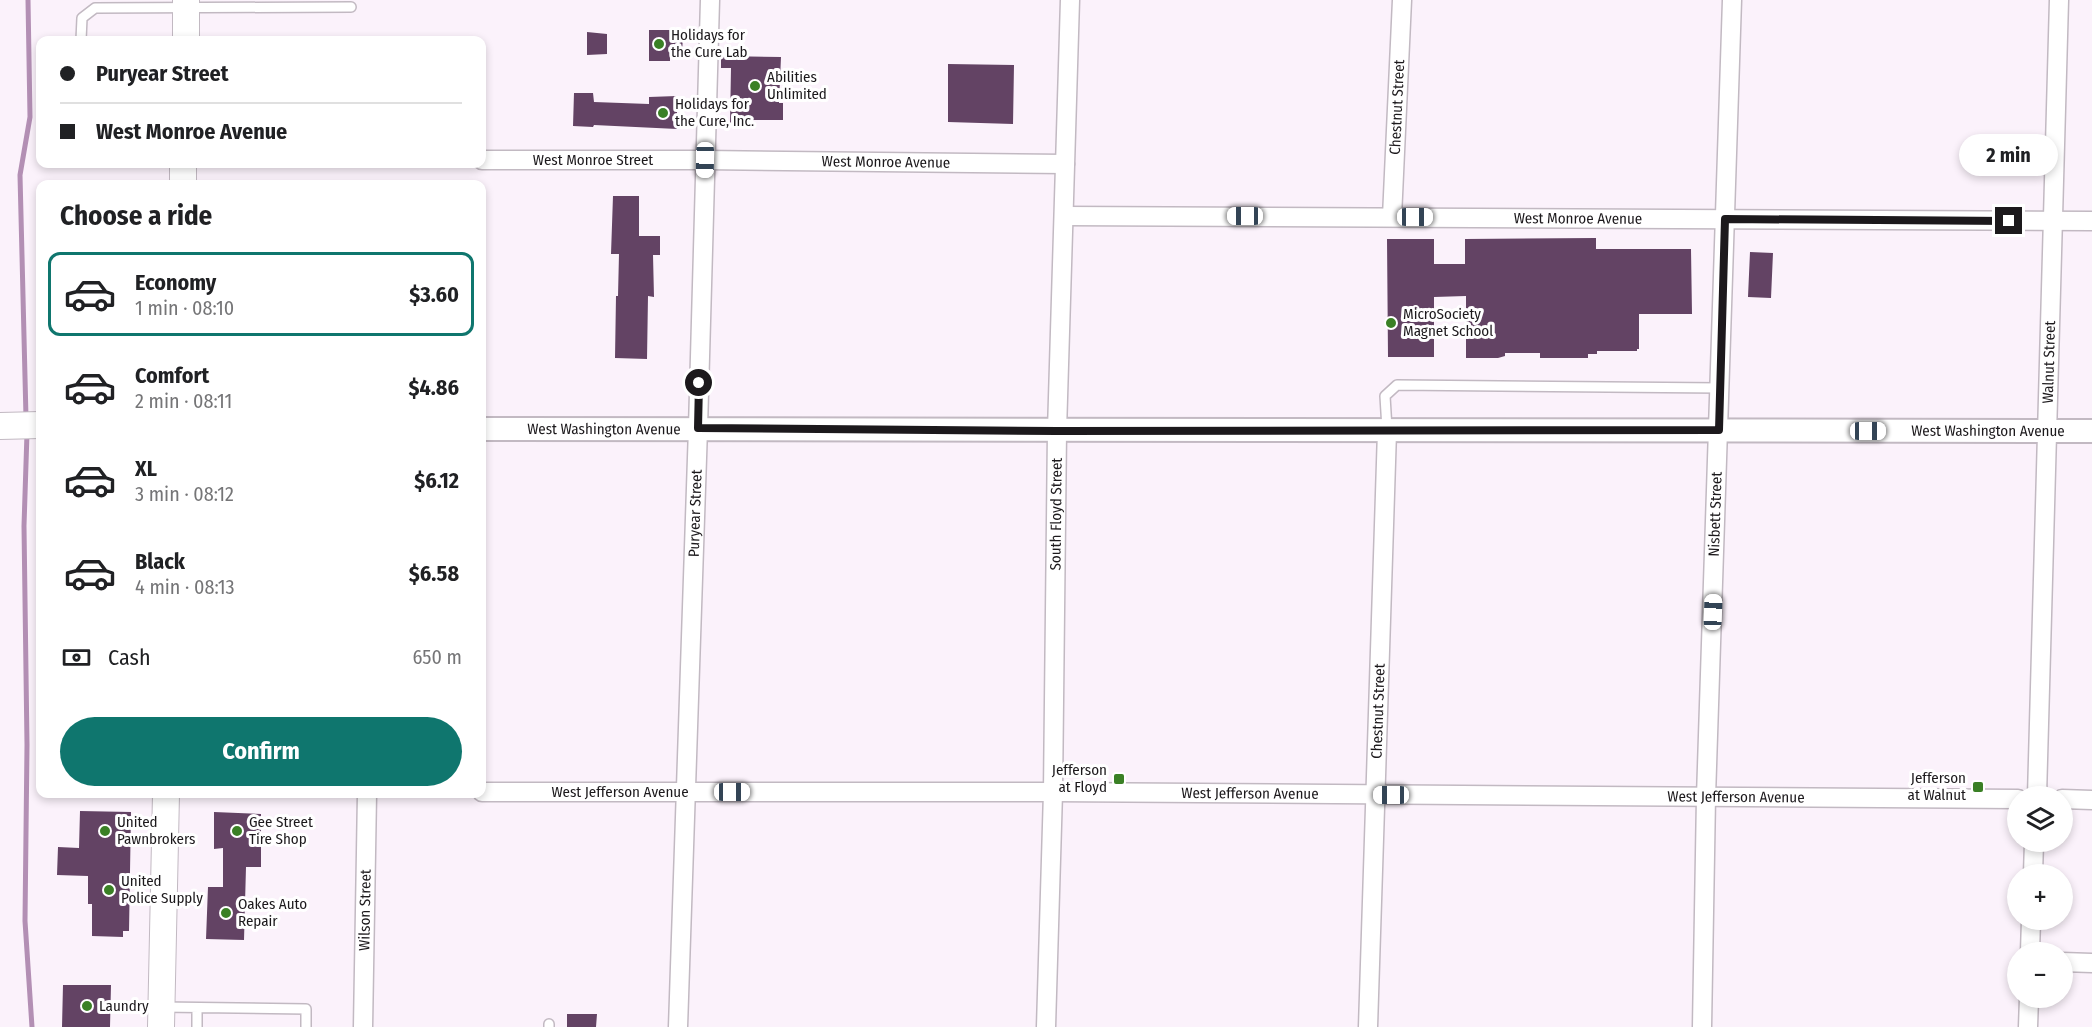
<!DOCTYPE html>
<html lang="en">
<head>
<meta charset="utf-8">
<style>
  body { margin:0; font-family:"Fira Sans Condensed",sans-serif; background:#f2f2f2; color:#202124; height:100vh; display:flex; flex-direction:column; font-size:22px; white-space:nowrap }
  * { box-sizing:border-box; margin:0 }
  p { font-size:20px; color:#757577 }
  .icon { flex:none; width:33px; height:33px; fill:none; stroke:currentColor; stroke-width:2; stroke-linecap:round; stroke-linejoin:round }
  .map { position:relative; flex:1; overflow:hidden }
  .side { position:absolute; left:36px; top:180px; width:450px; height:618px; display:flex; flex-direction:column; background:#fff; border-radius:12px; box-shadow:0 3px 9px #0003 }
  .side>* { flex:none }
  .guide { position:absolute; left:36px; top:36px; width:450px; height:132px; border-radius:12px; box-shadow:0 3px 9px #0003; display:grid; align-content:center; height:132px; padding:0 24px; background:#fff }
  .buttons { position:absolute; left:2007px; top:786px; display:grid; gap:12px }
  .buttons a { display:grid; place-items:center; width:66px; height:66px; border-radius:50%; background:#fff; box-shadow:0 3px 9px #0003; font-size:30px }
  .end { position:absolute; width:27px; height:27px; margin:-14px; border:8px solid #1c191c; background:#fff; box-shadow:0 0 0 3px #fff }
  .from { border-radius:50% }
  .bubble { position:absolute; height:42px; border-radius:21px; background:#fff; box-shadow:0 3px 9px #0003; font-size:20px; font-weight:700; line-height:42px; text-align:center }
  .car { position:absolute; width:18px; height:36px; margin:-18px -9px; border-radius:8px; box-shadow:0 0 4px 2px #0007; background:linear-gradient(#fff 24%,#345 0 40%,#fff 0 76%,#345 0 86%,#fff 0) }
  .guide b { display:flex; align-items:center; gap:21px; height:57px; font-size:22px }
  .guide b+b { border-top:2px solid #e0e0e0 }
  .guide i { width:15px; height:15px; background:#202124 }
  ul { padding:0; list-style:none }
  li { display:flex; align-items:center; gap:18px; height:84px; margin:0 12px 9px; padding:0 12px; border:3px solid transparent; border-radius:12px }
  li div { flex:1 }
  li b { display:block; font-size:22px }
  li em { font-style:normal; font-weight:700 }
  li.current { border-color:#0f766e }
  li>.icon { width:54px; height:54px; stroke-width:1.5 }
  h2 { padding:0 24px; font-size:27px; line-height:72px }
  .pay { display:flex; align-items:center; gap:15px; height:66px; padding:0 24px; font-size:22px }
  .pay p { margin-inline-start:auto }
  .primary-button { display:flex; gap:12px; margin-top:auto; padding:12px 24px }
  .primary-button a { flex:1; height:69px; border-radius:36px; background:#0f766e; color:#fff; font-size:24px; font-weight:700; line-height:69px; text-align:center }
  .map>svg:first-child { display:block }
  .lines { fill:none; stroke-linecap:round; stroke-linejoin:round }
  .stream { stroke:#b38fb4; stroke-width:5 }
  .building { fill:#634364 }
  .service-casing { stroke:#c2b9c2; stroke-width:12 }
  .minor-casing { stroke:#c2b9c2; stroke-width:21 }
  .tertiary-casing { stroke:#c2b9c2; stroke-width:26 }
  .secondary-casing { stroke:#c2b9c2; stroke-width:28 }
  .service { stroke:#fff; stroke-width:9 }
  .minor { stroke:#fff; stroke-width:18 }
  .tertiary { stroke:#fff; stroke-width:22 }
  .secondary { stroke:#fff; stroke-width:26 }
  .route { stroke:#1c191c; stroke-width:8 }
  .poi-dot { fill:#3a8025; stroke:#fff; stroke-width:2 }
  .labels { text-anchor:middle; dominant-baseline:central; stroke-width:6; stroke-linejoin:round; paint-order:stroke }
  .poi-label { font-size:15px; fill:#1c191c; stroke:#fff; text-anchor:start }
  .street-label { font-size:15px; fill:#1c191c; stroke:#fff }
</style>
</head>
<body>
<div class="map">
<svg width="2092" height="1027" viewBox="0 0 2092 1027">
  <rect width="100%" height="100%" fill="#fbf2fb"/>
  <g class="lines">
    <path class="stream" d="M26,417L20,175L30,117L28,0
      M27,433L24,526L27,745L25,921L32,1027"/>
  </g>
  <path class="building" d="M649,30H670V33H683L682,56H670V61H649Z
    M587,32L607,34V54L587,55Z
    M721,56L781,57L779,103H783V120H746L745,125L730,124L731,68H721Z
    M948,64L1014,65L1013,124L948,122Z
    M574,93H593L594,102L649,104V97L677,96V129L594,125L593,127L573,126Z
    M613,196H639V236H660V255H653L654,297L648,296L647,359L615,358L616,296H618L619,254H611Z
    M1596,238V249H1691L1692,314H1639V349H1637V351H1597V354H1588V358H1540V353H1505V356L1498,358H1466V296L1434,297V357H1388L1387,239H1434V264H1465V239Z
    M1750,252L1773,253L1771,298L1748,297Z
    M80,811L131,812L129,931H123V937L92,936V904H88V876L57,875L58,847L79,848Z
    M214,812L261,814V867H246L244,940L206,939L208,887H223V848L214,849Z
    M63,985H111L110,1027H62Z
    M567,1014H597L596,1027H567Z"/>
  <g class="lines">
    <g class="service-casing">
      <path id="service" d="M81,40L82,18L95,8L351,7
        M1387,429L1385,396L1397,385L1720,388
        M162,1007L306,1009V1027
        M549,1024V1027
        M197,1027V1008"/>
    </g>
    <g class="minor-casing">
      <g id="minor">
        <path id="s1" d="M482,160H705L1065,164"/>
        <path id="s2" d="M1064,216L2092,221"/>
        <path id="s3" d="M1392,217L1402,0"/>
        <path id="s4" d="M482,792H1053L2018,799"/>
        <path id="s5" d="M2037,796L2059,0"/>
        <path d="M2062,799L2092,800"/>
        <path d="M2033,874L2034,842"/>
        <path d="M2030,952L2031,920"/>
        <path d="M2062,962L2092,963"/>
        <path id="s6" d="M363,1027L367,794"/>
        <path id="s7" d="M678,1027L698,428L710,0"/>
        <path id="s8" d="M1046,1027L1053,792L1057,431L1070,0"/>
        <path id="s9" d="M1368,1027L1387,431"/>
        <path id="s10" d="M1702,1027L1706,797L1732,0"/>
        <path d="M2028,1027L2029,998"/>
      </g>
    </g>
    <g class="tertiary-casing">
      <g id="tertiary">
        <path id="s11" d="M482,429L2092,431"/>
      </g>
    </g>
    <g class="secondary-casing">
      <path id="secondary" d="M186,40V0
        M183,184V164
        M0,426L40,425
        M161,1027L166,794"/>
    </g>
    <use href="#service" class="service"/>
    <use href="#minor" class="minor"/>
    <use href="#tertiary" class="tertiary"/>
    <use href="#secondary" class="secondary"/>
  </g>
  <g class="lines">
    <path class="route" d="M699,383L698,428L1057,431L1719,430L1725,219L2009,221"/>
  </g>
  <g class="poi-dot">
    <circle cx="659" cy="44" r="6"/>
    <circle cx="755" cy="86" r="6"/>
    <circle cx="663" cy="113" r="6"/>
    <circle cx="1391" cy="323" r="6"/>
    <rect x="1113" y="773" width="12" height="12" rx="3"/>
    <rect x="1972" y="781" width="12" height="12" rx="3"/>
    <circle cx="105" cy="831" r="6"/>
    <circle cx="237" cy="831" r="6"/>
    <circle cx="109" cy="890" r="6"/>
    <circle cx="226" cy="913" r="6"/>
    <circle cx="87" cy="1006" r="6"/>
  </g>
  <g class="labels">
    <g class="poi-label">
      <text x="671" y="35">Holidays for<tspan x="671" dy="17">the Cure Lab</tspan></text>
      <text x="767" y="77">Abilities<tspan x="767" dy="17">Unlimited</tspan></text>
      <text x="675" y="104">Holidays for<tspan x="675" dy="17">the Cure, Inc.</tspan></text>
      <text x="1403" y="314">MicroSociety<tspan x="1403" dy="17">Magnet School</tspan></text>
      <text x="1107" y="770" text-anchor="end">Jefferson<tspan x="1107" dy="17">at Floyd</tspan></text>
      <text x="1966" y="778" text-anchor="end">Jefferson<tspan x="1966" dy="17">at Walnut</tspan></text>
      <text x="117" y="822">United<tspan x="117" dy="17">Pawnbrokers</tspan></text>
      <text x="249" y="822">Gee Street<tspan x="249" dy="17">Tire Shop</tspan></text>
      <text x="121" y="881">United<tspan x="121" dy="17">Police Supply</tspan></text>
      <text x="238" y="904">Oakes Auto<tspan x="238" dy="17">Repair</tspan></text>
      <text x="99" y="1006">Laundry</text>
    </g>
    <g class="street-label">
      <text stroke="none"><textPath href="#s3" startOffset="110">Chestnut Street</textPath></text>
      <text stroke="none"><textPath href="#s1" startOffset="111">West Monroe Street</textPath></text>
      <text stroke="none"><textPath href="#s1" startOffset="404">West Monroe Avenue</textPath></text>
      <text stroke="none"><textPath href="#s2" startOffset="514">West Monroe Avenue</textPath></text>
      <text stroke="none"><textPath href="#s5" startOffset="434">Walnut Street</textPath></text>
      <text stroke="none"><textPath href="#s11" startOffset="122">West Washington Avenue</textPath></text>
      <text stroke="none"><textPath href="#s11" startOffset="1506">West Washington Avenue</textPath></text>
      <text stroke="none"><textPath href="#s8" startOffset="513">South Floyd Street</textPath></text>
      <text stroke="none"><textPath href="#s10" startOffset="513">Nisbett Street</textPath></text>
      <text stroke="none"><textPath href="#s7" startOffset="514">Puryear Street</textPath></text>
      <text stroke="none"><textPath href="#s9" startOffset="316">Chestnut Street</textPath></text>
      <text stroke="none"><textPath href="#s4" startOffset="138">West Jefferson Avenue</textPath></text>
      <text stroke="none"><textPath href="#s4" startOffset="768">West Jefferson Avenue</textPath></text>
      <text stroke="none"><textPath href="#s4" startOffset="1254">West Jefferson Avenue</textPath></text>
      <text stroke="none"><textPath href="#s6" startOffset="117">Wilson Street</textPath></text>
    </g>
  </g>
</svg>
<div class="buttons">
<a><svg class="icon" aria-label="layers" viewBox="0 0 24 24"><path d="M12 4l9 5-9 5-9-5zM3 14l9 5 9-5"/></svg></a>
<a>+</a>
<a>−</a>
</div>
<i class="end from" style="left:699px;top:383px"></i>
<i class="end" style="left:2009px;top:221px"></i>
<div class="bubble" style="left:1959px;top:134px;width:99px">2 min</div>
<i class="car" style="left:705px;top:160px;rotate:181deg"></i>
<i class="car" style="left:1245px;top:216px;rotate:270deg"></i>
<i class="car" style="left:1415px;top:217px;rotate:90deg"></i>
<i class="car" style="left:1868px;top:431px;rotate:90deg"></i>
<i class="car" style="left:1713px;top:612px;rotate:2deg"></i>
<i class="car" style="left:732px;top:792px;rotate:90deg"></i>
<i class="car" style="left:1391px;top:795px;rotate:270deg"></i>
<div class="guide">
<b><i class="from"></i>Puryear Street</b>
<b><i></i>West Monroe Avenue</b>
</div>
<section class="side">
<h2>Choose a ride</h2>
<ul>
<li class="current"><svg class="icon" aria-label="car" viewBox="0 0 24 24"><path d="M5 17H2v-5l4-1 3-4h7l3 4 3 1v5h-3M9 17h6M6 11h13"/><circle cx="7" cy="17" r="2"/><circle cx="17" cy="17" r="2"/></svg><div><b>Economy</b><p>1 min · 08:10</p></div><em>$3.60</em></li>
<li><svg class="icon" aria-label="car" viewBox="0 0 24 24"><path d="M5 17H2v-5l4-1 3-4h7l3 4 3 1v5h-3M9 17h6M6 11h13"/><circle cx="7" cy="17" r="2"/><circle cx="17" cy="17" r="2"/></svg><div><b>Comfort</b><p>2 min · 08:11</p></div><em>$4.86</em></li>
<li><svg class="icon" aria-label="car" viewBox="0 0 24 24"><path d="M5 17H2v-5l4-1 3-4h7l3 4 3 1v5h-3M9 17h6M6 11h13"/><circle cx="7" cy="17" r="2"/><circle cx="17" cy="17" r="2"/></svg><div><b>XL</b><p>3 min · 08:12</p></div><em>$6.12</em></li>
<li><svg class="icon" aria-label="car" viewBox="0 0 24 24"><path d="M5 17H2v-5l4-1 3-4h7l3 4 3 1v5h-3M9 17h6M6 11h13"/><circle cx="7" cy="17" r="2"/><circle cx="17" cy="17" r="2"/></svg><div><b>Black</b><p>4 min · 08:13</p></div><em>$6.58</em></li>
</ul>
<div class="pay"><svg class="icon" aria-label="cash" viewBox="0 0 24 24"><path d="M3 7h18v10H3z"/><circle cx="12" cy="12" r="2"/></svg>Cash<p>650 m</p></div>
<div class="primary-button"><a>Confirm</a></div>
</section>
</div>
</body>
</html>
